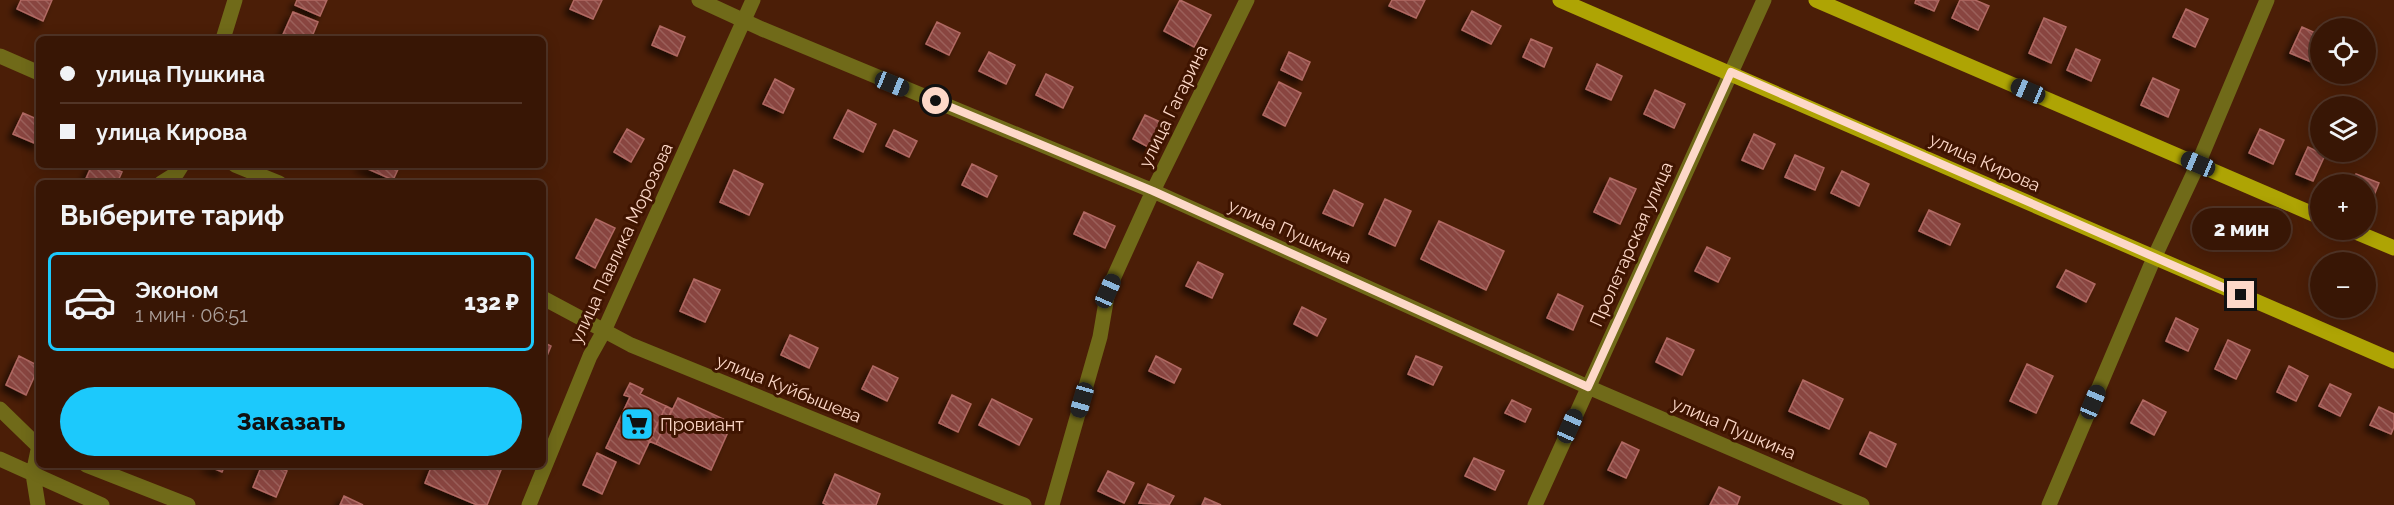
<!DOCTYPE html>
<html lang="ru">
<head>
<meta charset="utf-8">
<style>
  body { margin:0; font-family:Raleway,sans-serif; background:#432313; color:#f1f3f6; height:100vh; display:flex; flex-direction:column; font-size:22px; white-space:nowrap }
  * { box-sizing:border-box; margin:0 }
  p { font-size:20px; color:#ab9f9a }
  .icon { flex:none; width:33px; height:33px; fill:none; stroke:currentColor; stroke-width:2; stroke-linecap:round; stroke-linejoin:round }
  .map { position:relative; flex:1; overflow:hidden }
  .panel { position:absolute; left:36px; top:180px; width:510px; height:288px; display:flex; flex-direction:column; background:#381605; border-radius:9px; box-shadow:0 3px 15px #0003,0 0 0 2px #523527 }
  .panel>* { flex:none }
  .top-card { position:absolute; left:36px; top:36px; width:510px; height:132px; border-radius:9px; box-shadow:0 3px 15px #0003,0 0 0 2px #523527; display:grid; align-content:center; height:132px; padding:0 24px; background:#381605 }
  .fabs { position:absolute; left:2310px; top:18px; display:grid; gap:12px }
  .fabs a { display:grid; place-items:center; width:66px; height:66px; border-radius:50%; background:#381605; box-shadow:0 3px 15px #0003,0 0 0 2px #523527; font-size:30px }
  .end { position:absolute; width:27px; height:27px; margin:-14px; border:8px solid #fdd8c8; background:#111; box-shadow:0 0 0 3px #111 }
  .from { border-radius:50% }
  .bubble { position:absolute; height:42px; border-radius:21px; background:#381605; box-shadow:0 3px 15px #0003,0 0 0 2px #523527; font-size:20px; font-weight:800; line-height:42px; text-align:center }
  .car { position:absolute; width:18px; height:36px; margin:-18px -9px; border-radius:8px; box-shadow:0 0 4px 2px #0007; background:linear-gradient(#222 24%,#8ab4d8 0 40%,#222 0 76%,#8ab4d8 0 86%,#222 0) }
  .top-card b { display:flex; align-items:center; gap:21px; height:57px; font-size:22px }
  .top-card b+b { border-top:2px solid #523527 }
  .top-card i { width:15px; height:15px; background:#f1f3f6 }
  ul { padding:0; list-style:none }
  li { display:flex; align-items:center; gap:18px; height:99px; margin:0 12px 9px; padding:0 12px; border:3px solid transparent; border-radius:9px }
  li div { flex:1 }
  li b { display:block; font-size:22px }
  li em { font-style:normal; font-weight:800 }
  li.current { border-color:#1cc9fc }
  li>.icon { width:54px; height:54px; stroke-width:1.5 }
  h2 { padding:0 24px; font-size:27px; line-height:72px }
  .primary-button { display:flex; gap:12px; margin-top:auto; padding:12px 24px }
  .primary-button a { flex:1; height:69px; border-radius:36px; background:#1cc9fc; color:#111; font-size:24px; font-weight:800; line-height:69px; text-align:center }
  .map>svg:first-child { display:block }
  .building { fill:url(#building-back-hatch); stroke:#b16963; stroke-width:1.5; filter:url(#shadow) }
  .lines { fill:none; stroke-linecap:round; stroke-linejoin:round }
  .minor { stroke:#706a19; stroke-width:15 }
  .primary { stroke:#aea404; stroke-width:15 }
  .route { stroke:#fdd8c8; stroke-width:8 }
  .labels { text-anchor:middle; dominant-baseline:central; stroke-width:6; stroke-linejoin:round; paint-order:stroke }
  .street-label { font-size:18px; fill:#fdd8c8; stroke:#3f1400 }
  .poi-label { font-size:18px; fill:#fdd8c8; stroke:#3f1400; text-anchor:start }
</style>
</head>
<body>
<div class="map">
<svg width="2394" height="505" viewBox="0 0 2394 505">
  <defs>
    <pattern id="building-back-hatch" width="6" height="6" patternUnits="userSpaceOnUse" patternTransform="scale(1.5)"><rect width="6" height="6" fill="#894540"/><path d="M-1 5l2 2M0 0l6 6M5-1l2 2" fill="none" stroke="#9b5f5a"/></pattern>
    <filter id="shadow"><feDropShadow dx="-5" dy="5" stdDeviation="3" flood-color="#0009"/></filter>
  </defs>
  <rect width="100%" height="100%" fill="#4b1e07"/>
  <path class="building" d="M21,0H52L43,21L17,9Z
    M297,0H327L320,16L295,5Z
    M574,0H602L593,19L570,9Z
    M1180,0L1211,15L1194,47L1164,31Z
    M1392,0H1425L1416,18L1389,6Z
    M1916,0H1939L1934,11L1915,3Z
    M1960,0H1975L1989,6L1978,30L1952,18Z
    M2186,9L2208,19L2195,47L2173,37Z
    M1472,11L1501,26L1491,44L1462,30Z
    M293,12L318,22L311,39H281Z
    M2044,18L2066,27L2051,63L2029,53Z
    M937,22L960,33L949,55L926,44Z
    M660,26L685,37L677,56L652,45Z
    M2302,27L2320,35V55L2316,64L2290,53Z
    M1531,39L1552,48L1544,67L1523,57Z
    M2076,49L2100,60L2091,81L2067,70Z
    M989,52L1015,65L1006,84L979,71Z
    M1289,52L1310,62L1302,80L1281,70Z
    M1597,64L1622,76L1611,100L1586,89Z
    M1046,74L1073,87L1063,108L1036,95Z
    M2153,78L2179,90L2168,117L2141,105Z
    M775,79L794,89L783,113L763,104Z
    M1279,82L1301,93L1285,126L1263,115Z
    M1655,90L1685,104L1674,128L1644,114Z
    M848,110L876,124L863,152L834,138Z
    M23,113L39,120V145L13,134Z
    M1145,115L1165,124L1152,149L1133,139Z
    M627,129L644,139L631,162L614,152Z
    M2260,129L2284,140L2273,164L2249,153Z
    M894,130L917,141L909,157L886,146Z
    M1754,134L1775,144L1763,169L1742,160Z
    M2308,147L2325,155L2313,181L2296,174Z
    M1795,155L1824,168L1815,190L1785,177Z
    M972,164L997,176L987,197L962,185Z
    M92,165H105L122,172L117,183H84Z
    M359,165H400L393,180Z
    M734,170L763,184L749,215L720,202Z
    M1842,171L1869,184L1859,206L1831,193Z
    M2356,174L2379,183L2371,203L2366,201V184H2351Z
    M1610,178L1636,189L1620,224L1594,212Z
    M1334,190L1363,204L1353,226L1323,213Z
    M1385,199L1411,211L1395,246L1369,234Z
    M1929,210L1960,224L1950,245L1919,231Z
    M1084,212L1115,226L1105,248L1074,234Z
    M596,219L615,228L595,268L576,258Z
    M1439,221L1504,251L1486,290L1421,259Z
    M1707,247L1730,258L1718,282L1695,271Z
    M1198,262L1223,274L1212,298L1186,286Z
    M2066,270L2095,284L2086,302L2057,287Z
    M694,279L720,290L705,322L680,311Z
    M1558,294L1583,306L1573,330L1547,318Z
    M1302,307L1326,319L1317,336L1294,324Z
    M2176,318L2198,329L2188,351L2166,341Z
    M790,335L818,348L809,368L781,355Z
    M1667,338L1694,350L1682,375L1656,362Z
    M2228,340L2250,350L2236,379L2215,369Z
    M543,342L551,346L544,363H543Z
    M19,356L39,366L26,395L6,385Z
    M1156,356L1181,369L1174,383L1149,371Z
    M1416,356L1442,367L1433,385L1408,374Z
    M2027,364L2053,376L2036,413L2010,401Z
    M873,366L898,378L887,401L862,389Z
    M2289,366L2308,376L2296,401L2277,392Z
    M1803,380L1843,399L1829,429L1789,411Z
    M630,383L643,389L640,394L666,406L639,464L606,448L630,397L624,395Z
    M2330,384L2351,394L2340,416L2319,406Z
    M952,395L971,404L958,432L939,423Z
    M678,398L732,423L711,470L656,444Z
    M992,399L1032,419L1019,445L979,425Z
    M1512,400L1531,409L1525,422L1505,413Z
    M2143,400L2166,412L2154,435L2131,423Z
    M666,406L672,409L656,444L649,441Z
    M2379,407L2394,414V427L2391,434L2370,425Z
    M1870,432L1896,444L1886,467L1860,454Z
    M1622,442L1639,450L1626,478L1608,470Z
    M597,453L616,462L602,494L583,485Z
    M1474,458L1504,471L1495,490L1465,476Z
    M206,465H225L222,472Z
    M262,465H273L287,471L276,497L253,487Z
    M432,465H503L487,505H477L425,483Z
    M1108,471L1134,483L1124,503L1098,491Z
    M835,474L880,494L876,505H827L823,503Z
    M1148,484L1174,496L1169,505L1139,503Z
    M1719,487L1740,497L1737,505H1710Z
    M344,496L363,505H340Z
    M1205,498L1221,505H1202Z"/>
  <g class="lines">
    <path class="minor" d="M699,0L762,29L1153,191L1588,387L1862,505
      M223,39L235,0
      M0,56L39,73
      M235,165L279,183
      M161,183L177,173L182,165
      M543,298L631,345L1024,505
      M0,409L39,447
      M0,459L102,505
      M86,465L188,505
      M38,505L33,474L39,445
      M529,505L590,356L604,331L753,0
      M1052,505L1100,337L1108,290L1153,191L1247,0
      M1535,505L1764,0
      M2049,505L2154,258L2198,164L2267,0"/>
    <path class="primary" d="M1560,0L2394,361
      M1816,0L2320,217
      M2351,230L2394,248"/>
  </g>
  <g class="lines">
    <path class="route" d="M936,101L1153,191L1588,387L1731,72L2241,295"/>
  </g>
  <defs>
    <g id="supermarket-square" transform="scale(1.725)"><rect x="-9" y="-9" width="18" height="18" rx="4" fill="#1cc9fc" stroke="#3f1400"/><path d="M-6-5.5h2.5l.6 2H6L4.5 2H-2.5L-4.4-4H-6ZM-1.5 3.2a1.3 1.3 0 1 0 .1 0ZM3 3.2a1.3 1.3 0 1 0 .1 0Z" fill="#111"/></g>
  </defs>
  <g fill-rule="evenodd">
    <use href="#supermarket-square" x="637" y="424"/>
  </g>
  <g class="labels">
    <g class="street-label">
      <text transform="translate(1173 106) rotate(-64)">улица Гагарина</text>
      <text transform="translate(1985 162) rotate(24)">улица Кирова</text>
      <text transform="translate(1290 231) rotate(24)">улица Пушкина</text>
      <text transform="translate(621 243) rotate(-65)">улица Павлика Морозова</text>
      <text transform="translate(1631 244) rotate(-66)">Пролетарская улица</text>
      <text transform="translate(789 388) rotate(22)">улица Куйбышева</text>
      <text transform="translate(1734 428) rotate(23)">улица Пушкина</text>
    </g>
    <g class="poi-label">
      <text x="660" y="424">Провиант</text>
    </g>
  </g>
</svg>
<div class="fabs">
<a><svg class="icon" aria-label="locate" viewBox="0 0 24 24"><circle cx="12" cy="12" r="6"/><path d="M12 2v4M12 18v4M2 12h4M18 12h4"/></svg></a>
<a><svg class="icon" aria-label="layers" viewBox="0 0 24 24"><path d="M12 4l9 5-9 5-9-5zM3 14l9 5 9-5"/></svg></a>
<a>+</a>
<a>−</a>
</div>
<i class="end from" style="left:936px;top:101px"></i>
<i class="end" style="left:2241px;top:295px"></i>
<div class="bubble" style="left:2192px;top:208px;width:99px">2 мин</div>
<i class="car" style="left:892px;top:84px;rotate:112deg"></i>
<i class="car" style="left:2028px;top:91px;rotate:293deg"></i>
<i class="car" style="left:2198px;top:164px;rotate:293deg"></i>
<i class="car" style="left:1108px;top:291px;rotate:24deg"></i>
<i class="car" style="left:1082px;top:400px;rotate:196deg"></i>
<i class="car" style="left:2093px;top:402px;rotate:23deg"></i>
<i class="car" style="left:1570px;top:426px;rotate:24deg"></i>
<div class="top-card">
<b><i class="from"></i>улица Пушкина</b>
<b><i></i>улица Кирова</b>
</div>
<section class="panel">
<h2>Выберите тариф</h2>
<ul>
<li class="current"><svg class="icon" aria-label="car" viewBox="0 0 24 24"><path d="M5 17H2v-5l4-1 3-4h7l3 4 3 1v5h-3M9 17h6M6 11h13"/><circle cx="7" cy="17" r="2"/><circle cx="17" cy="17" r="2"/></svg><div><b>Эконом</b><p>1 мин · 06:51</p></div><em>132 ₽</em></li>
</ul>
<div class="primary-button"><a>Заказать</a></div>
</section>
</div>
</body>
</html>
